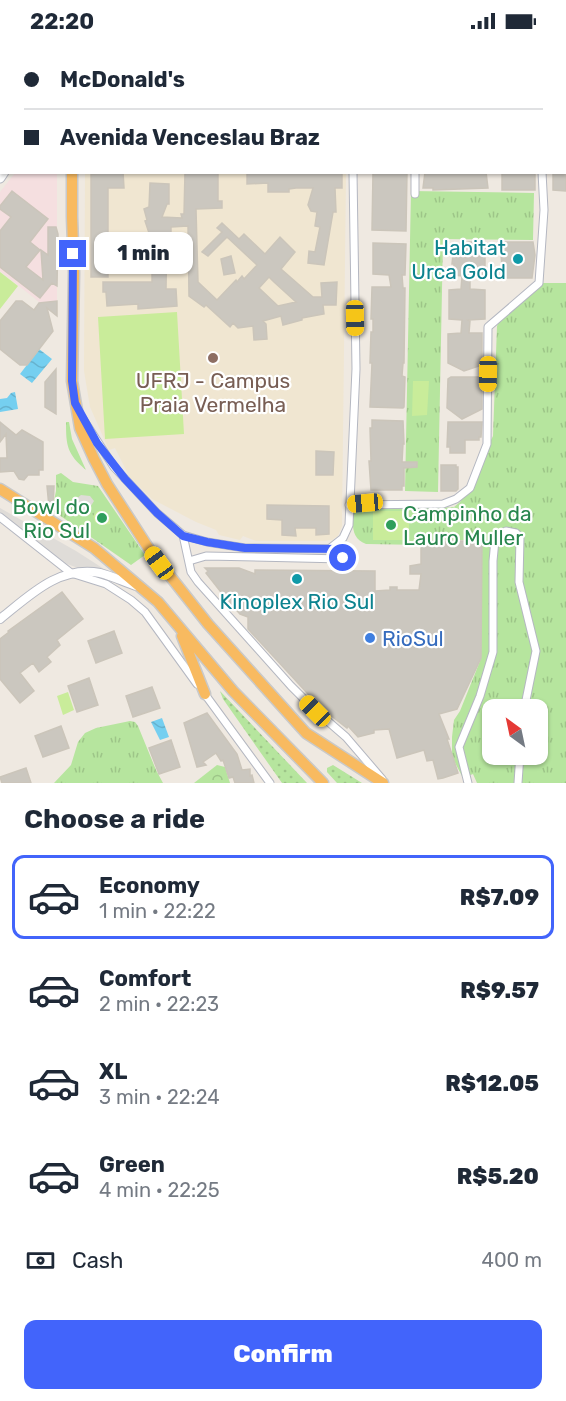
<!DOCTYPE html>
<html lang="en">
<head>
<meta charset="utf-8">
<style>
  body { margin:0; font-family:Rubik,sans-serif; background:#f6f6f7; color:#1f2937; height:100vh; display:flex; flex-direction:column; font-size:22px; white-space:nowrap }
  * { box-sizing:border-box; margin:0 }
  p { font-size:20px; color:#747a83 }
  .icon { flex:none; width:33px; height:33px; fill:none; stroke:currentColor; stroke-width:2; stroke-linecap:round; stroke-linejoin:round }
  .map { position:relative; height:741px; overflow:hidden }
  .drawer { display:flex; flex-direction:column; background:#fff; flex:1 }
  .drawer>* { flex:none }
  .banner { position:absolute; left:0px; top:0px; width:567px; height:132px; box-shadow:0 2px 4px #0004; display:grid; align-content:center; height:132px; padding:0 24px; background:#fff }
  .needle { width:39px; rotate:327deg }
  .buttons { position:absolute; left:482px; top:657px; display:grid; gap:12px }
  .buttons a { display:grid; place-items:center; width:66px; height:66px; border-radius:12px; background:#fff; box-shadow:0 2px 4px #0004; font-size:30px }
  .end { position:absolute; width:27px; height:27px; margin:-14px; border:8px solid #4264fb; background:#fff; box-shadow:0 0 0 3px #fff }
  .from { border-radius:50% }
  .bubble { position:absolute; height:42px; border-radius:12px; background:#fff; box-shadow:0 2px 4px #0004; font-size:20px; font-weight:800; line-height:42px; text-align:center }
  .car { position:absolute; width:18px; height:36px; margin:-18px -9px; border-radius:8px; box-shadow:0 0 4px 2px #0007; background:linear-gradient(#f5c518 24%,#345 0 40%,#f5c518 0 76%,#345 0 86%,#f5c518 0) }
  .banner b { display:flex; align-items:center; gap:21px; height:57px; font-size:22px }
  .banner b+b { border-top:2px solid #e0e1e3 }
  .banner i { width:15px; height:15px; background:#1f2937 }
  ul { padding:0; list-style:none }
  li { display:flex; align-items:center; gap:18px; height:84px; margin:0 12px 9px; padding:0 12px; border:3px solid transparent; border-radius:12px }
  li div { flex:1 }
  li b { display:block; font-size:22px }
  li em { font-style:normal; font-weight:800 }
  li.active { border-color:#4264fb }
  li>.icon { width:54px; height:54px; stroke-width:1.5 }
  h2 { padding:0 24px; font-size:27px; line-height:72px }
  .pay { display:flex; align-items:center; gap:15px; height:66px; padding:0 24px; font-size:22px }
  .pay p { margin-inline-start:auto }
  .primary-button { display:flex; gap:12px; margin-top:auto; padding:12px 24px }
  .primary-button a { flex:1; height:69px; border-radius:12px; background:#4264fb; color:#fff; font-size:24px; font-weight:800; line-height:69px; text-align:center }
  .status { display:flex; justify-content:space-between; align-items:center; height:42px; padding:0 30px; background:#fff; direction:ltr }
  .status svg { height:16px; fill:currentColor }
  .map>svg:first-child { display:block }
  .education { fill:#f0e6d1 }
  .medical { fill:#f5dfe0 }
  .grass { fill:url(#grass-dots) }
  .forest { fill:url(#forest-crowns) }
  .park { fill:url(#park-tufts); fill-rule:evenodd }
  .pitch { fill:#c9ec9a }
  .plaza { fill:#dfdcd8 }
  .water { fill:url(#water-waves) }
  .building { fill:#cbc7bf; stroke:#cbc5ba; stroke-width:1.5; fill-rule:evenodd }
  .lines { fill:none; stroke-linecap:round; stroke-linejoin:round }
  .minor-casing { stroke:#b4b7c1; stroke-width:9 }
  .tertiary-casing { stroke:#b4b7c1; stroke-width:10 }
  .secondary-casing { stroke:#b4b7c1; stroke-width:11 }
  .trunk-casing { stroke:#c9c9c9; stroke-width:13 }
  .minor { stroke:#fff; stroke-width:7 }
  .tertiary { stroke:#fff; stroke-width:8 }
  .secondary { stroke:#fff; stroke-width:9 }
  .trunk { stroke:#f8ba60; stroke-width:10 }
  .route { stroke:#4264fb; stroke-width:8 }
  .culture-dot { fill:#0f9aa8; stroke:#fff; stroke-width:2 }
  .education-dot { fill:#8d6e63; stroke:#fff; stroke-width:2 }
  .leisure-dot { fill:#2e9e5b; stroke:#fff; stroke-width:2 }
  .shop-dot { fill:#3f7fe0; stroke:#fff; stroke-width:2 }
  .labels { text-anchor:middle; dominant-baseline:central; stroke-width:4.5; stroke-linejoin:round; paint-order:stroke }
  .culture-label { font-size:21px; fill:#0d838f; stroke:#fff; text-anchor:end }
  .education-label { font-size:21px; fill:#785e54; stroke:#fff }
  .leisure-label { font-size:21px; fill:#27864d; stroke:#fff; text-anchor:end }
  .shop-label { font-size:21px; fill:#366cbe; stroke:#fff; text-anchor:start }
</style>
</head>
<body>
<div class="status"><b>22:20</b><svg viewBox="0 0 49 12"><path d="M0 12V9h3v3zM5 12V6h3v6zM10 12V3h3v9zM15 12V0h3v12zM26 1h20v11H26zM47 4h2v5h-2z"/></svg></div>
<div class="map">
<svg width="566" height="741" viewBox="0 0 566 741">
  <defs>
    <pattern id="grass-dots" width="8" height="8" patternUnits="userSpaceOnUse" patternTransform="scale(1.5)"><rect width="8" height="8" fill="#b6e59e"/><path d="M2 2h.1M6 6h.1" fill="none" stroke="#9dc588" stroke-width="1.8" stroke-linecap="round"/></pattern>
    <pattern id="forest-crowns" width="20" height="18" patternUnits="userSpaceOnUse" patternTransform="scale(1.5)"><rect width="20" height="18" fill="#b6e59e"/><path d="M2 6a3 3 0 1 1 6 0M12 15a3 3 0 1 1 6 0" fill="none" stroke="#9dc588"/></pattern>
    <pattern id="park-tufts" width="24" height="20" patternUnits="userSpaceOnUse" patternTransform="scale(1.5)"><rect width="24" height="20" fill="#b6e59e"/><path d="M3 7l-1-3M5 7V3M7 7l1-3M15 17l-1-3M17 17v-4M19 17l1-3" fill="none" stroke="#9dc588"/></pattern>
    <pattern id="water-waves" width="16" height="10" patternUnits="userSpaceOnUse" patternTransform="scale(1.5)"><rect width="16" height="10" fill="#75cff0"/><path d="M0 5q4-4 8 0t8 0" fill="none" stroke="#66b2ce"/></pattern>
  </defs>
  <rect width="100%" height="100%" fill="#efe9e1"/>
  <path class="education" d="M197,0H439V1L197,2Z
    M85,131H346L342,484L338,494L332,498L324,499H256L243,494L240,498L219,493L216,488L196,480L152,457L129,434L115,406L109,408L90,365L84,329Z"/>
  <path class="medical" d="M87,0H197L87,2Z
    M15,131H57V274L0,229V150Z"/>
  <path class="grass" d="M220,649L307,741H282L223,657Z
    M333,723L362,741H337L327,730V726Z"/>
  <path class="forest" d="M217,723L225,725L230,741H194Z"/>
  <path class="park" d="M411,149L534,151L533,198L443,197L438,450L405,449Z
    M539,241H566V741H477L473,732L463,736L452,715V695L454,678L460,669L480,619L478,502L462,498L423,499V503L366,502C349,496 353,479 354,465L439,466L454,465L460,460L493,394L497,284L500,278ZM492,668H537V712H492Z
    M66,380H69L72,397L86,428C67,412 66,404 66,380Z
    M61,431L73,440L98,444L145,513L131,523L52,468L56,449V433Z
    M130,679L135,680L138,684L156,728L163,741H54L71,723L78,700L85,691L96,686Z"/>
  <path class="pitch" d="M0,230L18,244L0,267Z
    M177,270L184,392L105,397L98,275Z
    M413,339H429L427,373L412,374Z
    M97,469H101L105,474L110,475V482L103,483L95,480L93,474Z
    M373,469H409V498H373Z
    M68,650L74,668L63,673L57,654Z"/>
  <path class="plaza" d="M81,453L90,454L94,459L87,470L84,471L74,465L73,459Z
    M0,466L76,509L104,527L78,526L67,522L52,513L0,472Z"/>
  <path class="water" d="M39,307L52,317L32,341L20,332Z
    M15,350L18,367L0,370V357L7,356L11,351Z
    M162,676L169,695L160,698L151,680Z"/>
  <path class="building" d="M112,130H123L124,146H108V193L150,194L145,179L147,178L144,167L149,165L150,141L169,142V162H167L162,175L182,176L181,172H184L185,130H218V159H222V166L196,167L198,240L217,258L236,238L237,240L242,234L244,237L257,223L227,195L208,214L202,210L222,190L217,186L222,181L239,197L244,192L265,212L280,195L295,210L281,227L313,255H322L321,241L337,240L336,263H323L324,272L302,276V278L283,283L281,274L263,279L266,282L267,297L254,298L253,284L238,286L233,281L230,285L206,263L204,265L189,254L188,184L171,185V191H167L166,247H176L177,264L138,267V262L107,264L106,250H103V240H152V213L108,211V235H91V132ZM269,235L274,240L296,260L278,264L259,246Z
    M247,130H342V146H335L336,170H333L324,223L308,221L309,209L315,210L320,185L315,184L317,170L311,169L308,163L313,146H296L289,147V150H268V141L247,142Z
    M373,130H407L406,189L372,188Z
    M425,130H486L488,146L433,148V146H423Z
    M502,130H535V148H502Z
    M553,130H566V149L553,148Z
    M12,149L48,177L30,200L40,208L26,225L43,238L41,208L48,213V185H56L58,192L57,244L52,241L40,256L0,225V189L11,175L0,167V164Z
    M461,200H478V203H485V234H470V247L485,248V277L468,278L470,279L469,291H482V323L464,329L448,321V292L461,291L462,278L449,277V248L461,247L462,234L454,233V222H452L454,202H461Z
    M503,200H533L535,213L532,236H503L501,213Z
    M373,201L406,202L405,233H402L403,246H405L404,321H403L402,334L405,335L404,365L403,366L370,365L372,321H370L371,290H373V277H371L372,245H391L389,233L373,232Z
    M231,214L235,231L224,233L221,217Z
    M16,259H22L34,268L39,261L57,259V274L47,266L53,289L27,323H20L0,307V279Z
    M56,327V372L45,365V340Z
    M451,335H482V367L462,377L447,366L448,337Z
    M372,378L403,379L404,402H403L402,420H417V425L404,426V444H402V448H371L369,419H371L370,386H372Z
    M0,380L16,393L22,388L43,400V428H39V433H28L24,438L19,437L14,429L0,430V416H7L6,392L0,400Z
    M448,380H482L481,395H479V398H465V411H450V405H447Z
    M316,409L334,410L333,433H316Z
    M441,423H456V425H458V447L456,449H441Z
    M47,444H54L53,465H49Z
    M267,463L329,464V492L316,493V486H295L296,494L282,493V478L267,477Z
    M421,499H482L481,616L457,667L439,672L449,697H447L458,731L443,736L438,737L433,718L427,719L424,708L397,716L389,687L374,688V691L358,695L348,684L347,686L320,665L248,587V575L240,572L224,554L206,531L208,529L205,526H239L255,532V528L375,529V549L390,548V545H397V548H419L421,532H410V524L421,522Z
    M62,550L83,577L57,598L60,603L47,615L51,620L39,630L33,621L20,631L34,649L20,661L0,637V597L9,590L8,589Z
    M114,589L122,611L96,621L88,599Z
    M89,636L98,663L77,670L68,644Z
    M152,645L160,666L133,675L126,654Z
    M207,671L237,712L242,728L250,727V734L252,733L254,741H235L233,735L229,736L223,718L221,719L216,711L203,720L206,723L197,725L184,681Z
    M61,684L69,706L43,715L35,694Z
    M171,698L180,725L159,732L149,706Z
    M26,726L31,741H2L0,735Z"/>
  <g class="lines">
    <g class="minor-casing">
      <path id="minor" d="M447,0V2
        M37,2V0
        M0,70H2
        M0,103L2,100
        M415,152V130
        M81,374L114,425L157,471L183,493L207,500L245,506L343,507V517L206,514L189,519
        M349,463L443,462L456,457L470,446L487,402L488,285L539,241L544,168L542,130
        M0,475L71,531L106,542L131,558L145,570L197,642
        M183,493L191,530L198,540L291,644L316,669L346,695L382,737
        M329,507L343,496L349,483L356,327L353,130
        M204,651L270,741
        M468,741L459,705L480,654L493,610V519L495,498L498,493L506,489L516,491L520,495L519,540L536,609L524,668
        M518,741L520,712"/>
    </g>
    <g class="tertiary-casing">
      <path id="tertiary" d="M0,577C29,554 59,523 100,531C112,534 124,540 136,544"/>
    </g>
    <g class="secondary-casing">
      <path id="secondary" d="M56,2L57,0
        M0,136L4,130"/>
    </g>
    <g class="trunk-casing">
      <path id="trunk" d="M73,2V0
        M72,130V175L74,231L72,339L80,386L94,417L107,442L151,510L208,582L306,691L383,741
        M0,447L94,506L158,560L233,649L323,741
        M182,594L205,652"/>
    </g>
    <use href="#minor" class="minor"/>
    <use href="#tertiary" class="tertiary"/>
    <use href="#secondary" class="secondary"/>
    <use href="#trunk" class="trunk"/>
  </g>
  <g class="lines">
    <path class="route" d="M73,212L72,339L75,361L97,401L125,437L157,471L183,494L207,500L245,506L343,507V516"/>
  </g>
  <g class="culture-dot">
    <circle cx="518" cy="217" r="6"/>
    <circle cx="297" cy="537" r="6"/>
  </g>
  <circle class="education-dot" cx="213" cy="316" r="6"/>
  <g class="leisure-dot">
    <circle cx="102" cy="476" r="6"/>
    <circle cx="391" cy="483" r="6"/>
  </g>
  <circle class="shop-dot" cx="370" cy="596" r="6"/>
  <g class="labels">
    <g class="culture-label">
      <text x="506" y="205">Habitat<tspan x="506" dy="24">Urca Gold</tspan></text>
      <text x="297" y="559" text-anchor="middle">Kinoplex Rio Sul</text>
    </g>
    <g class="education-label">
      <text x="213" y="338">UFRJ - Campus<tspan x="213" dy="24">Praia Vermelha</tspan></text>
    </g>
    <g class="leisure-label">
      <text x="90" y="464">Bowl do<tspan x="90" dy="24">Rio Sul</tspan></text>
      <text x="403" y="471" text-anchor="start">Campinho da<tspan x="403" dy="24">Lauro Muller</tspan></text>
    </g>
    <g class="shop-label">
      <text x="382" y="596">RioSul</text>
    </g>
  </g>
</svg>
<div class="buttons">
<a><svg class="needle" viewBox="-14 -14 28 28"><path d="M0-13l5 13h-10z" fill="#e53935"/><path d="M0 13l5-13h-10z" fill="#747a83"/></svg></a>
</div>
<i class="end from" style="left:343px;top:516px"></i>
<i class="end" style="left:73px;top:212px"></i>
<div class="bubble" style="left:94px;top:190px;width:99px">1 min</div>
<i class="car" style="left:355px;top:276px;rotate:179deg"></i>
<i class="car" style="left:488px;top:332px;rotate:181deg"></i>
<i class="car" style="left:365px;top:461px;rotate:265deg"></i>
<i class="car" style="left:159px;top:521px;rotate:324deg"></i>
<i class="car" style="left:315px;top:669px;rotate:315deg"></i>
<div class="banner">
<b><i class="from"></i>McDonald's</b>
<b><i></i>Avenida Venceslau Braz</b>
</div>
</div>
<section class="drawer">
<h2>Choose a ride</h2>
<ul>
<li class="active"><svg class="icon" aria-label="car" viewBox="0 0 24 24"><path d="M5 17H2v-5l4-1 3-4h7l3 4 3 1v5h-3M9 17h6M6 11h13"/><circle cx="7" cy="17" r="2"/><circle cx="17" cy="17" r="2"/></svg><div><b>Economy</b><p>1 min · 22:22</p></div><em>R$7.09</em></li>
<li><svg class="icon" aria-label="car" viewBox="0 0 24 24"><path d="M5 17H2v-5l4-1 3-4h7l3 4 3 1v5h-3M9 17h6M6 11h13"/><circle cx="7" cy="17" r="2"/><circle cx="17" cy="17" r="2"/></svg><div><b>Comfort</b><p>2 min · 22:23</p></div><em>R$9.57</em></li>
<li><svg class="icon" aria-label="car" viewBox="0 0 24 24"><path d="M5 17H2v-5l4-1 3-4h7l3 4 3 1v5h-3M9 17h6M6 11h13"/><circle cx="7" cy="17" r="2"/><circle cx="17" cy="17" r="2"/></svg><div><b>XL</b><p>3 min · 22:24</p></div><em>R$12.05</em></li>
<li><svg class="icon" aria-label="car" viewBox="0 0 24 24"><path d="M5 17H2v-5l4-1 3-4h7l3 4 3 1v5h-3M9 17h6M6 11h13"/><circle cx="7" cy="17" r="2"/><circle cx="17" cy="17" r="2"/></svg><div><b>Green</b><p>4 min · 22:25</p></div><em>R$5.20</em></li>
</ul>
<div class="pay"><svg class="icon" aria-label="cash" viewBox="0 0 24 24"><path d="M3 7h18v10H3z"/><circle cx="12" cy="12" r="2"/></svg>Cash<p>400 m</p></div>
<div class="primary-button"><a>Confirm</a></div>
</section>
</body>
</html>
